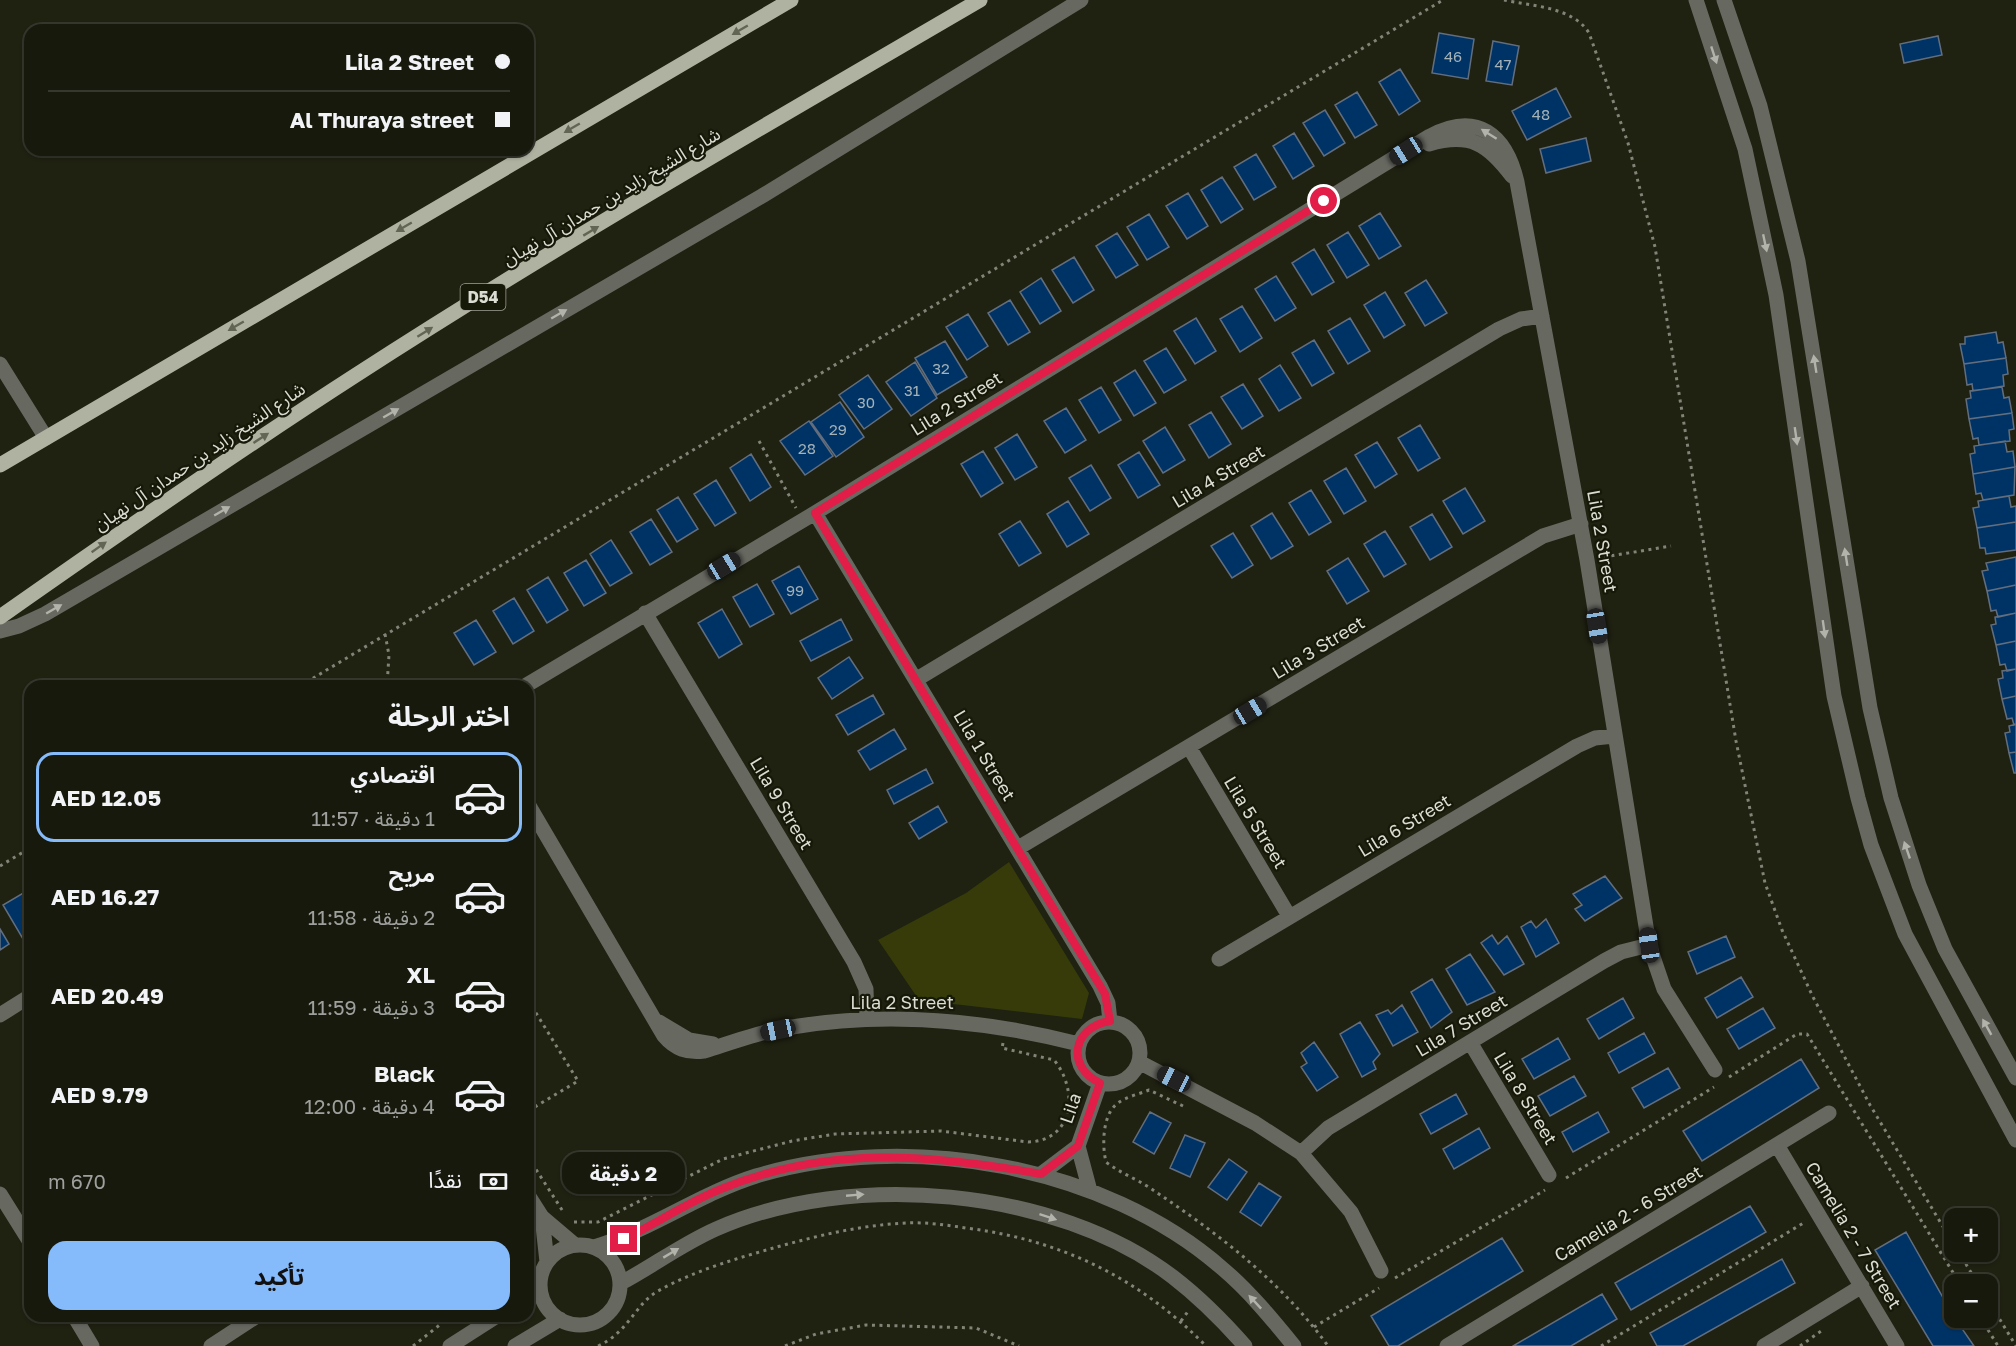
<!DOCTYPE html>
<html lang="ar">
<head>
<meta charset="utf-8">
<style>
  body { margin:0; font-family:"Golos Text","Noto Sans Arabic",sans-serif; background:#202216; color:#f1f3f6; direction:rtl; height:100vh; display:flex; flex-direction:column; font-size:22px; white-space:nowrap }
  * { box-sizing:border-box; margin:0 }
  p { font-size:20px; color:#9ea09d }
  .icon { flex:none; width:33px; height:33px; fill:none; stroke:currentColor; stroke-width:2; stroke-linecap:round; stroke-linejoin:round }
  .map { position:relative; flex:1; overflow:hidden; direction:ltr }
  .sheet { position:absolute; left:24px; top:680px; width:510px; height:642px; display:flex; flex-direction:column; background:#17190d; border-radius:18px; box-shadow:0 2px 4px #0004,0 0 0 2px #36382e; direction:rtl }
  .sheet>* { flex:none }
  .guide { position:absolute; left:24px; top:24px; width:510px; height:132px; border-radius:18px; box-shadow:0 2px 4px #0004,0 0 0 2px #36382e; direction:rtl; display:grid; align-content:center; height:132px; padding:0 24px; background:#17190d }
  .controls { position:absolute; left:1944px; top:1208px; display:grid; gap:12px }
  .controls a { display:grid; place-items:center; width:54px; height:54px; border-radius:12px; background:#17190d; box-shadow:0 2px 4px #0004,0 0 0 2px #36382e; font-size:30px }
  .end { position:absolute; width:27px; height:27px; margin:-14px; border:8px solid #e11d48; background:#fff; box-shadow:0 0 0 3px #fff }
  .from { border-radius:50% }
  .bubble { position:absolute; height:42px; border-radius:18px; background:#17190d; box-shadow:0 2px 4px #0004,0 0 0 2px #36382e; font-size:20px; font-weight:700; line-height:42px; text-align:center; direction:rtl }
  .car { position:absolute; width:18px; height:36px; margin:-18px -9px; border-radius:8px; box-shadow:0 0 4px 2px #0007; background:linear-gradient(#222 24%,#8ab4d8 0 40%,#222 0 76%,#8ab4d8 0 86%,#222 0) }
  .guide b { display:flex; align-items:center; gap:21px; height:57px; font-size:22px }
  .guide b+b { border-top:2px solid #36382e }
  .guide i { width:15px; height:15px; background:#f1f3f6 }
  ul { padding:0; list-style:none }
  li { display:flex; align-items:center; gap:18px; height:90px; margin:0 12px 9px; padding:0 12px; border:3px solid transparent; border-radius:18px }
  li div { flex:1 }
  li b { display:block; font-size:22px }
  li em { font-style:normal; font-weight:700 }
  li.current { border-color:#86bbfb }
  li>.icon { width:54px; height:54px; stroke-width:1.5 }
  h2 { padding:0 24px; font-size:27px; line-height:72px }
  .pay { display:flex; align-items:center; gap:15px; height:66px; padding:0 24px; font-size:22px }
  .pay p { margin-inline-start:auto }
  .cta { display:flex; gap:12px; margin-top:auto; padding:12px 24px }
  .cta a { flex:1; height:69px; border-radius:18px; background:#86bbfb; color:#111; font-size:24px; font-weight:700; line-height:69px; text-align:center }
  .map>svg:first-child { display:block }
  .green { fill:#363b09 }
  .building { fill:#003365; stroke:#626e7e; stroke-width:1.5 }
  .lines { fill:none; stroke-linecap:round; stroke-linejoin:round }
  .path { stroke:#828477; stroke-width:3; stroke-dasharray:3 4.5; stroke-linecap:butt }
  .minor { stroke:#676860; stroke-width:15 }
  .major { stroke:#b0b2a1; stroke-width:15 }
  .oneway { fill:#636554 }
  .oneway2 { fill:#b2b3aa }
  .route { stroke:#e11d48; stroke-width:8 }
  .labels { text-anchor:middle; dominant-baseline:central; stroke-width:4.5; stroke-linejoin:round; paint-order:stroke }
  .number-label { font-size:15px; fill:#a4b2b7 }
  .shield { fill:#161808; stroke:#a0a195; stroke-width:1.5 }
  .shield-label { font-size:16px; font-weight:bold; fill:#dbdcd2 }
  .street-label { font-size:18px; fill:#dbdcd2; stroke:#161808 }
</style>
</head>
<body>
<div class="map">
<svg width="2016" height="1346" viewBox="0 0 2016 1346">
  <rect width="100%" height="100%" fill="#1f2111"/>
  <path class="green" d="M1009,862L1089,993L1082,1019L919,1000L878,940L966,893Z"/>
  <path class="building" d="M1439,33L1474,39L1468,79L1432,73Z
    M1938,36L1942,55L1904,63L1900,44Z
    M1493,41L1519,46L1512,85L1486,81Z
    M1400,69L1420,101L1399,115L1379,82Z
    M1556,88L1571,117L1527,140L1512,111Z
    M1357,92L1377,125L1355,138L1335,105Z
    M1325,110L1345,143L1324,156L1303,123Z
    M1294,133L1314,166L1293,179L1273,146Z
    M1586,138L1591,161L1546,173L1540,149Z
    M1256,154L1276,187L1254,200L1234,167Z
    M1222,177L1243,209L1221,223L1201,190Z
    M1188,193L1208,226L1187,239L1166,206Z
    M1380,213L1401,246L1379,259L1359,226Z
    M1149,214L1169,247L1147,260L1127,227Z
    M1348,232L1369,265L1347,278L1327,245Z
    M1117,233L1138,265L1116,278L1096,246Z
    M1314,249L1334,282L1312,295L1292,263Z
    M1074,257L1094,290L1073,303L1052,270Z
    M1276,276L1296,308L1275,321L1255,289Z
    M1041,278L1061,311L1040,324L1020,292Z
    M1426,280L1447,313L1425,326L1405,293Z
    M1385,292L1405,325L1384,338L1364,305Z
    M1010,300L1030,332L1008,345L988,313Z
    M1242,306L1262,338L1240,352L1220,319Z
    M968,314L988,346L967,360L946,327Z
    M1196,318L1216,351L1195,364L1174,331Z
    M1350,318L1370,351L1348,364L1328,331Z
    M1996,332L1998,343L2003,342L2006,358L1964,364L1960,344H1965V337Z
    M1314,340L1334,373L1312,386L1292,353Z
    M945,341L967,377L937,395L915,358Z
    M1166,348L1186,380L1164,393L1144,361Z
    M2006,358L2008,374L2003,375L2004,386L1973,391L1972,384L1967,385L1964,364Z
    M915,362L937,398L911,416L886,382Z
    M1280,365L1301,398L1279,411L1259,379Z
    M1135,370L1156,403L1134,416L1114,383Z
    M868,375L892,409L864,429L839,395Z
    M1243,384L1263,416L1242,429L1221,397Z
    M1101,387L1121,420L1099,433L1079,400Z
    M2002,387L2004,398L2009,397L2012,413L1969,419L1966,399L1971,398L1970,391Z
    M840,402L864,437L836,457L811,422Z
    M1066,408L1086,440L1065,453L1044,421Z
    M1211,412L1231,444L1209,458L1189,425Z
    M2012,413L2014,429L2009,430L2010,441L1979,445L1978,438L1973,439L1969,419Z
    M809,421L833,456L805,475L780,441Z
    M1420,425L1440,458L1418,471L1398,438Z
    M1165,427L1185,460L1163,473L1143,441Z
    M1017,434L1037,467L1015,480L995,448Z
    M2005,441L2007,452L2013,451L2015,467L1973,474L1970,454L1975,453L1974,446Z
    M1377,442L1397,474L1375,488L1355,455Z
    M983,451L1003,483L981,497L961,464Z
    M1139,452L1160,485L1138,498L1118,465Z
    M751,454L771,487L750,501L730,468Z
    M1091,465L1111,498L1090,511L1069,478Z
    M2015,467L2014,495L1983,500L1981,493L1976,494L1973,474Z
    M1346,468L1366,501L1344,514L1324,481Z
    M716,480L736,513L715,526L694,494Z
    M1465,488L1485,521L1463,534L1443,501Z
    M1311,490L1331,522L1309,535L1289,503Z
    M2009,496L2011,507L2016,506V522L1977,528L1973,508L1979,507L1978,501Z
    M678,497L698,529L677,542L657,510Z
    M1068,501L1089,534L1067,547L1047,514Z
    M1272,513L1293,546L1271,559L1251,526Z
    M1432,514L1452,547L1430,560L1410,527Z
    M651,519L672,552L650,565L630,532Z
    M1020,521L1041,553L1019,566L999,534Z
    M2016,522V550L1986,554L1985,548H1980L1977,528Z
    M1385,531L1406,564L1384,577L1364,544Z
    M1233,533L1253,565L1232,578L1211,546Z
    M611,540L632,573L610,586L590,554Z
    M2016,557V585L1987,591L1982,571L1988,570L1986,563Z
    M1348,558L1369,591L1347,604L1327,571Z
    M586,560L606,593L584,606L564,573Z
    M799,566L818,599L791,614L772,581Z
    M548,577L568,610L547,623L527,590Z
    M757,584L774,614L750,627L733,597Z
    M2016,585V613L1998,617L1996,610L1991,611L1987,591Z
    M514,598L534,631L513,644L493,611Z
    M722,609L742,644L719,658L698,623Z
    M2016,613V641L1996,645L1991,625L1996,624L1995,617Z
    M841,619L852,640L811,661L800,641Z
    M476,620L496,652L474,665L454,633Z
    M2016,641V669L2007,671L2005,664L2000,665L1996,645Z
    M849,657L863,678L832,699L818,678Z
    M2016,669V696L2002,699L1998,679L2003,678L2002,671Z
    M873,695L884,714L848,735L836,715Z
    M2016,696V724L2014,725L2012,718L2007,719L2002,699Z
    M2016,724V752L2009,753L2005,733L2010,732L2009,726Z
    M894,729L906,749L870,770L858,751Z
    M2016,752V773H2014L2009,753Z
    M926,769L933,783L894,804L887,790Z
    M938,806L947,822L919,839L909,823Z
    M1605,876L1622,898L1585,921L1575,909L1582,905L1573,894Z
    M25,892L30,901V934L23,939L3,905Z
    M1546,919L1559,943L1536,957L1521,927L1531,921L1536,928Z
    M0,929L9,944L0,950Z
    M1492,935L1498,944L1507,936L1524,964L1504,975L1481,943Z
    M1726,936L1735,957L1697,974L1688,952Z
    M1470,954L1495,992L1467,1005L1446,969Z
    M1741,977L1753,997L1717,1018L1705,998Z
    M1432,979L1452,1012L1431,1028L1411,992Z
    M1623,998L1634,1018L1599,1039L1587,1019Z
    M1402,1005L1418,1032L1393,1046L1376,1015L1388,1010L1391,1014Z
    M1763,1008L1775,1028L1739,1049L1727,1029Z
    M1360,1022L1380,1054L1373,1062L1376,1069L1362,1077L1340,1034Z
    M1644,1033L1655,1053L1619,1073L1608,1053Z
    M1558,1038L1570,1059L1534,1079L1522,1059Z
    M1314,1042L1338,1077L1317,1091L1301,1067L1307,1063L1301,1053Z
    M1801,1059L1819,1088L1702,1161L1683,1131Z
    M1668,1068L1680,1088L1644,1108L1632,1088Z
    M1574,1076L1586,1096L1550,1116L1538,1096Z
    M1456,1094L1467,1114L1431,1134L1420,1114Z
    M1150,1112L1171,1123L1154,1154L1133,1142Z
    M1598,1112L1609,1132L1573,1152L1562,1132Z
    M1479,1128L1490,1148L1454,1169L1443,1149Z
    M1185,1135L1205,1143L1190,1177L1170,1168Z
    M1229,1159L1247,1172L1227,1200L1208,1187Z
    M1259,1183L1281,1197L1261,1226L1240,1212Z
    M1750,1206L1766,1232L1631,1310L1615,1283Z
    M1906,1232L1954,1317L1974,1346H1933L1875,1250Z
    M1502,1238L1523,1271L1398,1346H1389L1371,1316Z
    M1782,1259L1795,1283L1683,1346H1657L1650,1333Z
    M1602,1294L1617,1319L1571,1346H1513Z"/>
  <g class="lines">
    <path class="path" d="M1504,0C1532,6 1573,7 1589,33L1628,143L1655,247L1736,741L1765,883L1782,930L1813,997L1870,1105L1954,1245
      M759,441L796,508
      M1604,557L1671,546
      M385,634L389,655L387,686
      M300,686L1443,0
      M0,866L30,848
      M528,1000L578,1081L528,1111
      M1729,1077L1797,1034H1807L1960,1284
      M1183,1106L1149,1090C1139,1094 1126,1097 1118,1103C1102,1114 1102,1146 1106,1162C1120,1173 1135,1178 1150,1188C1216,1232 1281,1281 1328,1346
      M528,1157L564,1213
      M1566,1178L1714,1087
      M574,1222H598L723,1159L792,1141L835,1134L941,1131L1028,1142C1074,1141 1079,1090 1054,1060L1002,1048L1003,1043
      M1958,1251L1978,1284
      M1395,1278L1545,1190
      M1988,1300L2016,1346
      M1980,1317L1998,1346
      M1181,1321L1189,1310
      M1314,1327L1379,1288
      M413,1346L451,1316
      M598,1346C629,1332 635,1304 658,1291C693,1271 738,1258 777,1247C820,1235 862,1225 907,1223C926,1222 946,1225 966,1228C1061,1240 1138,1277 1206,1346
      M785,1346L816,1334L866,1325L976,1328L1019,1346
      M1601,1346L1805,1222
      M1800,1346L1824,1329"/>
    <path class="minor" d="M1696,0L1745,149L1776,295L1834,696L1858,798L1871,845L1905,934L2016,1140
      M1724,0L1760,106L1798,261L1870,708L1891,798L1919,885L1945,949L2016,1078
      M1429,144C1470,132 1488,144 1512,176
      M0,364L46,438
      M815,513L1100,986L1108,1003L1110,1021
      M645,613L854,962L866,989L867,1019
      M0,631L19,626L45,614L762,196L1081,0
      M917,679L1499,329L1521,319L1542,316
      M525,686L815,513L1430,136C1477,111 1506,134 1517,182L1587,560L1649,945L1664,989L1715,1070
      M1189,747L1289,916
      M528,804L664,1036C675,1049 687,1053 704,1051C733,1042 762,1031 792,1027C888,1011 985,1020 1079,1044
      M1018,848L1543,536L1581,524
      M1219,959L1577,746L1595,738L1614,736
      M0,1015L30,996
      M1078 1053a31 31 0 1 1 62 0a31 31 0 1 1-62 0Z
      M659,1022L689,1040L713,1044
      M1470,1042L1549,1175
      M1139,1062L1255,1123L1301,1153L1351,1212L1381,1271
      M1777,1145L1897,1346
      M1301,1153L1328,1128L1604,961L1621,952L1649,945
      M1041,1174L1078,1146
      M1090,1191L1078,1146L1100,1083
      M0,1194L30,1242
      M528,1195L542,1217L575,1245
      M542,1217L547,1262
      M540 1285a40 40 0 1 1 80 0a40 40 0 1 1-80 0Z
      M594,1247C651,1230 699,1194 756,1176C906,1131 1104,1164 1223,1269C1249,1291 1272,1319 1294,1346
      M621,1283C653,1266 682,1244 716,1229C849,1170 1056,1187 1173,1277C1199,1297 1223,1321 1245,1346
      M74,1316L92,1346
      M211,1346L257,1316
      M450,1346L497,1316
      M515,1346L560,1319
      M1447,1346L1829,1113
      M1764,1346L1862,1286"/>
    <path class="major" d="M0,465L791,0
      M0,617C118,534 235,453 356,375C560,243 771,122 980,0"/>
  </g>
  <defs><path id="oneway-solid" d="M-6-.8H1V-3.2L6.5 0L1 3.2V.8H-6Z" transform="scale(1.5)"/></defs>
  <g class="oneway">
    <use href="#oneway-solid" transform="translate(740 30) rotate(150)"/>
    <use href="#oneway-solid" transform="translate(572 128) rotate(150)"/>
    <use href="#oneway-solid" transform="translate(404 227) rotate(150)"/>
    <use href="#oneway-solid" transform="translate(591 231) rotate(-31)"/>
    <use href="#oneway-solid" transform="translate(236 326) rotate(150)"/>
    <use href="#oneway-solid" transform="translate(425 332) rotate(-32)"/>
    <use href="#oneway-solid" transform="translate(261 438) rotate(-33)"/>
    <use href="#oneway-solid" transform="translate(99 547) rotate(-35)"/>
  </g>
  <g class="oneway2">
    <use href="#oneway-solid" transform="translate(1714 55) rotate(72)"/>
    <use href="#oneway-solid" transform="translate(1489 134) rotate(-148)"/>
    <use href="#oneway-solid" transform="translate(1765 243) rotate(78)"/>
    <use href="#oneway-solid" transform="translate(559 314) rotate(-30)"/>
    <use href="#oneway-solid" transform="translate(1815 364) rotate(-99)"/>
    <use href="#oneway-solid" transform="translate(391 413) rotate(-30)"/>
    <use href="#oneway-solid" transform="translate(1796 436) rotate(82)"/>
    <use href="#oneway-solid" transform="translate(222 511) rotate(-30)"/>
    <use href="#oneway-solid" transform="translate(1846 557) rotate(-99)"/>
    <use href="#oneway-solid" transform="translate(54 609) rotate(-30)"/>
    <use href="#oneway-solid" transform="translate(1824 629) rotate(82)"/>
    <use href="#oneway-solid" transform="translate(1907 850) rotate(-109)"/>
    <use href="#oneway-solid" transform="translate(1987 1027) rotate(-119)"/>
    <use href="#oneway-solid" transform="translate(855 1195) rotate(-5)"/>
    <use href="#oneway-solid" transform="translate(1048 1217) rotate(18)"/>
    <use href="#oneway-solid" transform="translate(671 1253) rotate(-31)"/>
    <use href="#oneway-solid" transform="translate(1255 1302) rotate(-133)"/>
  </g>
  <g class="lines">
    <path class="route" d="M624,1239C657,1223 688,1202 721,1189C829,1145 929,1154 1041,1174L1078,1146L1100,1083C1065,1066 1073,1027 1110,1021L1105,994L815,513L1324,201"/>
  </g>
  <g class="labels">
    <g class="number-label">
      <text x="1453" y="56">46</text>
      <text x="1503" y="64">47</text>
      <text x="1541" y="114">48</text>
      <text x="941" y="368">32</text>
      <text x="912" y="390">31</text>
      <text x="866" y="402">30</text>
      <text x="838" y="429">29</text>
      <text x="807" y="448">28</text>
      <text x="795" y="590">99</text>
    </g>
    <rect class="shield" x="460.5" y="284" width="45" height="26" rx="4.5"/>
    <g class="shield-label">
      <text x="483" y="297">D54</text>
    </g>
    <g class="street-label">
      <text transform="translate(611 196) rotate(-31)">شارع الشيخ زايد بن حمدان آل نهيان</text>
      <text transform="translate(956 403) rotate(-32)">Lila 2 Street</text>
      <text transform="translate(199 456) rotate(-34)">شارع الشيخ زايد بن حمدان آل نهيان</text>
      <text transform="translate(1218 476) rotate(-31)">Lila 4 Street</text>
      <text transform="translate(1603 541) rotate(80)">Lila 2 Street</text>
      <text transform="translate(1318 647) rotate(-31)">Lila 3 Street</text>
      <text transform="translate(985 755) rotate(59)">Lila 1 Street</text>
      <text transform="translate(782 803) rotate(59)">Lila 9 Street</text>
      <text transform="translate(1256 822) rotate(59)">Lila 5 Street</text>
      <text transform="translate(1404 825) rotate(-31)">Lila 6 Street</text>
      <text x="902" y="1002">Lila 2 Street</text>
      <text transform="translate(1461 1025) rotate(-31)">Lila 7 Street</text>
      <text transform="translate(1526 1098) rotate(59)">Lila 8 Street</text>
      <text transform="translate(1070 1108) rotate(-71)">Lila</text>
      <text transform="translate(1628 1213) rotate(-31)">Camelia 2 - 6 Street</text>
      <text transform="translate(1854 1235) rotate(59)">Camelia 2 - 7 Street</text>
    </g>
  </g>
</svg>
<div class="controls">
<a>+</a>
<a>−</a>
</div>
<i class="end from" style="left:1324px;top:201px"></i>
<i class="end" style="left:624px;top:1239px"></i>
<div class="bubble" style="left:562px;top:1152px;width:123px">2 دقيقة</div>
<i class="car" style="left:1406px;top:151px;rotate:238deg"></i>
<i class="car" style="left:724px;top:566px;rotate:59deg"></i>
<i class="car" style="left:1597px;top:626px;rotate:171deg"></i>
<i class="car" style="left:1250px;top:711px;rotate:59deg"></i>
<i class="car" style="left:1649px;top:945px;rotate:352deg"></i>
<i class="car" style="left:778px;top:1030px;rotate:258deg"></i>
<i class="car" style="left:1174px;top:1079px;rotate:296deg"></i>
<div class="guide">
<b><i class="from"></i>Lila 2 Street</b>
<b><i></i>Al Thuraya street</b>
</div>
<section class="sheet">
<h2>اختر الرحلة</h2>
<ul>
<li class="current"><svg class="icon" aria-label="car" viewBox="0 0 24 24"><path d="M5 17H2v-5l4-1 3-4h7l3 4 3 1v5h-3M9 17h6M6 11h13"/><circle cx="7" cy="17" r="2"/><circle cx="17" cy="17" r="2"/></svg><div><b>اقتصادي</b><p>1 دقيقة · 11:57</p></div><em>AED 12.05</em></li>
<li><svg class="icon" aria-label="car" viewBox="0 0 24 24"><path d="M5 17H2v-5l4-1 3-4h7l3 4 3 1v5h-3M9 17h6M6 11h13"/><circle cx="7" cy="17" r="2"/><circle cx="17" cy="17" r="2"/></svg><div><b>مريح</b><p>2 دقيقة · 11:58</p></div><em>AED 16.27</em></li>
<li><svg class="icon" aria-label="car" viewBox="0 0 24 24"><path d="M5 17H2v-5l4-1 3-4h7l3 4 3 1v5h-3M9 17h6M6 11h13"/><circle cx="7" cy="17" r="2"/><circle cx="17" cy="17" r="2"/></svg><div><b>XL</b><p>3 دقيقة · 11:59</p></div><em>AED 20.49</em></li>
<li><svg class="icon" aria-label="car" viewBox="0 0 24 24"><path d="M5 17H2v-5l4-1 3-4h7l3 4 3 1v5h-3M9 17h6M6 11h13"/><circle cx="7" cy="17" r="2"/><circle cx="17" cy="17" r="2"/></svg><div><b>Black</b><p>4 دقيقة · 12:00</p></div><em>AED 9.79</em></li>
</ul>
<div class="pay"><svg class="icon" aria-label="cash" viewBox="0 0 24 24"><path d="M3 7h18v10H3z"/><circle cx="12" cy="12" r="2"/></svg>نقدًا<p>670 m</p></div>
<div class="cta"><a>تأكيد</a></div>
</section>
</div>
</body>
</html>
